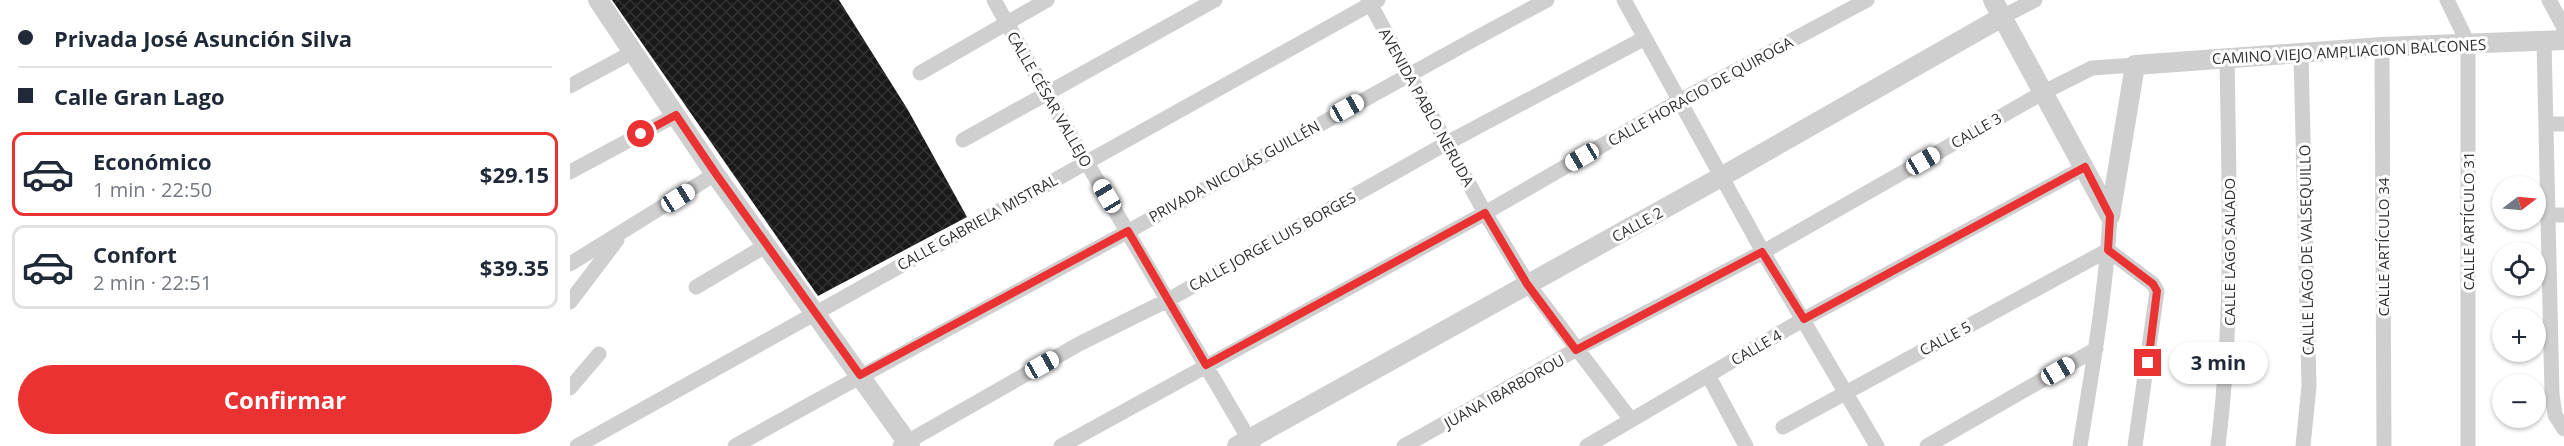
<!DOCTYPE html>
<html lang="es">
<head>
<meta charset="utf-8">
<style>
  body { margin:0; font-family:"Open Sans",sans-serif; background:#f6f6f7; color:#1f2937; height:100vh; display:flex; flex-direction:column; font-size:22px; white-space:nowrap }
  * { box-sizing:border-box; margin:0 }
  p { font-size:20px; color:#747a83 }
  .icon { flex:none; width:33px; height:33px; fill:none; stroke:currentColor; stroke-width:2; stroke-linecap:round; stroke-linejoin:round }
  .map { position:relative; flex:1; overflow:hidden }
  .side { display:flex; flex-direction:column; background:#fff; width:570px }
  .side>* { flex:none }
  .top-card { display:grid; align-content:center; height:132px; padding:0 18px; background:#fff }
  .needle { width:39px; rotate:74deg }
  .controls { position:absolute; left:1922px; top:176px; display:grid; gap:12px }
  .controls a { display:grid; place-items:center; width:54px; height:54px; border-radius:50%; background:#fff; box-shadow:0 2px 4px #0004; font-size:30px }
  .end { position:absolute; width:27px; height:27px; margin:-14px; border:8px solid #eb3233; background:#fff; box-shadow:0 0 0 3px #fff }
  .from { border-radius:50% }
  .bubble { position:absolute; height:42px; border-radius:21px; background:#fff; box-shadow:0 2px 4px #0004; font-size:20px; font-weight:700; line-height:42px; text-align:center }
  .car { position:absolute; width:18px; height:36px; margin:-18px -9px; border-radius:8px; box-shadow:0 0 4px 2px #0007; background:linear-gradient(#fff 24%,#345 0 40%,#fff 0 76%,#345 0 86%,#fff 0) }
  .top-card b { display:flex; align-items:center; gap:21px; height:57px; font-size:22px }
  .top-card b+b { border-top:2px solid #e0e1e3 }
  .top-card i { width:15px; height:15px; background:#1f2937 }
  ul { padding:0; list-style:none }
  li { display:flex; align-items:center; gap:18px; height:84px; margin:0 12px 9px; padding:0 6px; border:3px solid #e0e1e3; border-radius:12px }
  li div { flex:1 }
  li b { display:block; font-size:22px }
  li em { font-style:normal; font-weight:700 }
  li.selected { border-color:#eb3233 }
  li>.icon { width:54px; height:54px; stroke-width:1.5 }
  .cta { display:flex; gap:12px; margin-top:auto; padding:12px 18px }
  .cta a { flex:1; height:69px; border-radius:36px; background:#eb3233; color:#fff; font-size:24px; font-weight:700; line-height:69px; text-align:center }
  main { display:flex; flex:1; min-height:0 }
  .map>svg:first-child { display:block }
  .building { fill:url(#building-cross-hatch) }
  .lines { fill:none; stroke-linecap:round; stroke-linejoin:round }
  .minor { stroke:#cfcfcf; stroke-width:15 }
  .tertiary { stroke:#cfcfcf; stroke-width:20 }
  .route { stroke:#eb3233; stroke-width:8 }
  .labels { text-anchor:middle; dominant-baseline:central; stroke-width:6; stroke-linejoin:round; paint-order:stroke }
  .street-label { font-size:15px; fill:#323232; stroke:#fff }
</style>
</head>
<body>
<main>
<section class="side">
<div class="top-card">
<b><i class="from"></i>Privada José Asunción Silva</b>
<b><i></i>Calle Gran Lago</b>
</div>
<ul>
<li class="selected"><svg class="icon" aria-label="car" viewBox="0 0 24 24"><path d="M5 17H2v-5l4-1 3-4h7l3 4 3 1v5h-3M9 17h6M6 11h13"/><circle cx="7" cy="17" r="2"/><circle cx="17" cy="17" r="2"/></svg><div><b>Económico</b><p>1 min · 22:50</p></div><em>$29.15</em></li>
<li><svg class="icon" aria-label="car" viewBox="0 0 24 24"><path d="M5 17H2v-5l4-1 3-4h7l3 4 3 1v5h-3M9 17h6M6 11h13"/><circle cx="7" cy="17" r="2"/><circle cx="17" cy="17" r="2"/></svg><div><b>Confort</b><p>2 min · 22:51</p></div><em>$39.35</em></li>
</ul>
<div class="cta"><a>Confirmar</a></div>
</section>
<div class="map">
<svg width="1994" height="446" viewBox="0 0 1994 446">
  <defs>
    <pattern id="building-cross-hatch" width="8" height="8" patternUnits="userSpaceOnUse" patternTransform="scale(1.5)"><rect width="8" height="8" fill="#191919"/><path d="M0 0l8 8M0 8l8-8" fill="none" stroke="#323232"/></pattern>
  </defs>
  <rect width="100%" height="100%" fill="#fff"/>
  <path class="building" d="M42,0H269L338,110L397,217L248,296Z"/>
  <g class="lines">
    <path class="minor" d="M424,0L476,93L683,446
      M798,0L915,213L958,284L1061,420
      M1054,0L1193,252L1307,446
      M1877,0L1898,43V446
      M1979,0L1994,28
      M1432,17L1465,0
      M1974,41L1982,394L1985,415L1994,429
      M1812,47L1814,446
      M1731,54L1739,386L1733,446
      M350,73L477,0
      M0,86L63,52
      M1977,124H1994
      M393,140L645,0
      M0,172L106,115
      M1979,215H1994
      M0,264L145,174
      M126,287L197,245
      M0,302L47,240
      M1138,375L1176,446
      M0,388L29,354
      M1213,427L1538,250L1583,284L1587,291L1565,446
      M7,446L808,0
      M165,446C295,373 426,303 557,232C697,155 835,75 977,0
      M330,446L509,344L598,300L877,143L1075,38
      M491,446L915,213L1109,101L1297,0
      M834,446L1016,344L1193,252L1474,92L1522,68L1565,65
      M1017,446L1234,319L1515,167
      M1357,446L1526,349
      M1510,446C1522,370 1536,293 1540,216
      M1648,446C1664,317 1659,188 1657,58"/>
    <path class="tertiary" d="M28,0L145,174L340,446
      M1423,0L1540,216
      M1540,216L1565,65L1812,47L1994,40
      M667,446L1151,177L1432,17"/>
  </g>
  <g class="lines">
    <path class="route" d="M71,134L106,115L146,174L290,375L558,231L636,365L915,213L957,284L1006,350L1192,252L1234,319L1515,167L1540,216L1538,250L1583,284L1587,291L1578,363"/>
  </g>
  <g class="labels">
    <g class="street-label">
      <text transform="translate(1779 51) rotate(-3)">CAMINO VIEJO AMPLIACION BALCONES</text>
      <text transform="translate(1130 91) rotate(-29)">CALLE HORACIO DE QUIROGA</text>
      <text transform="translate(480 99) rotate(60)">CALLE CÉSAR VALLEJO</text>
      <text transform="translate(857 107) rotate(61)">AVENIDA PABLO NERUDA</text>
      <text transform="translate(1406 130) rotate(-30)">CALLE 3</text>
      <text transform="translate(664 171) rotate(-29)">PRIVADA NICOLÁS GUILLÉN</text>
      <text transform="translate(1898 221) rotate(-90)">CALLE ARTÍCULO 31</text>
      <text transform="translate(407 222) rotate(-29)">CALLE GABRIELA MISTRAL</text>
      <text transform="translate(1067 224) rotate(-29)">CALLE 2</text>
      <text transform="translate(702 241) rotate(-29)">CALLE JORGE LUIS BORGES</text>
      <text transform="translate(1813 247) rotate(-90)">CALLE ARTÍCULO 34</text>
      <text transform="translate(1736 250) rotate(-91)">CALLE LAGO DE VALSEQUILLO</text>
      <text transform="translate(1659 252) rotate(-90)">CALLE LAGO SALADO</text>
      <text transform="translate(1375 338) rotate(-28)">CALLE 5</text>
      <text transform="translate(1186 347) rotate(-30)">CALLE 4</text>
      <text transform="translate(934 391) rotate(-29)">JUANA IBARBOROU</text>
    </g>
  </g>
</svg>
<div class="controls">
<a><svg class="needle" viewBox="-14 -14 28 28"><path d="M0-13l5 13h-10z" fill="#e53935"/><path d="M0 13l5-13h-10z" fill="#747a83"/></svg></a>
<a><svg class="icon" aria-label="locate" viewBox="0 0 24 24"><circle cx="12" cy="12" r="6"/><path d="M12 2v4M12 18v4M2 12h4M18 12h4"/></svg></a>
<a>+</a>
<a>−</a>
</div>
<i class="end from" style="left:71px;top:134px"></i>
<i class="end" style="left:1578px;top:363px"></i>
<div class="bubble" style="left:1599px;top:342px;width:99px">3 min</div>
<i class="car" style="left:777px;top:108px;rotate:61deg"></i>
<i class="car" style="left:1012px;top:157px;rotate:240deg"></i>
<i class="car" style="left:1353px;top:161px;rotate:60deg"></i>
<i class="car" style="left:537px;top:196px;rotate:329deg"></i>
<i class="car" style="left:108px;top:198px;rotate:58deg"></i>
<i class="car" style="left:472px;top:365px;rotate:61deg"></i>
<i class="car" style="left:1488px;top:371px;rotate:60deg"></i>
</div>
</main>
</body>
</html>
